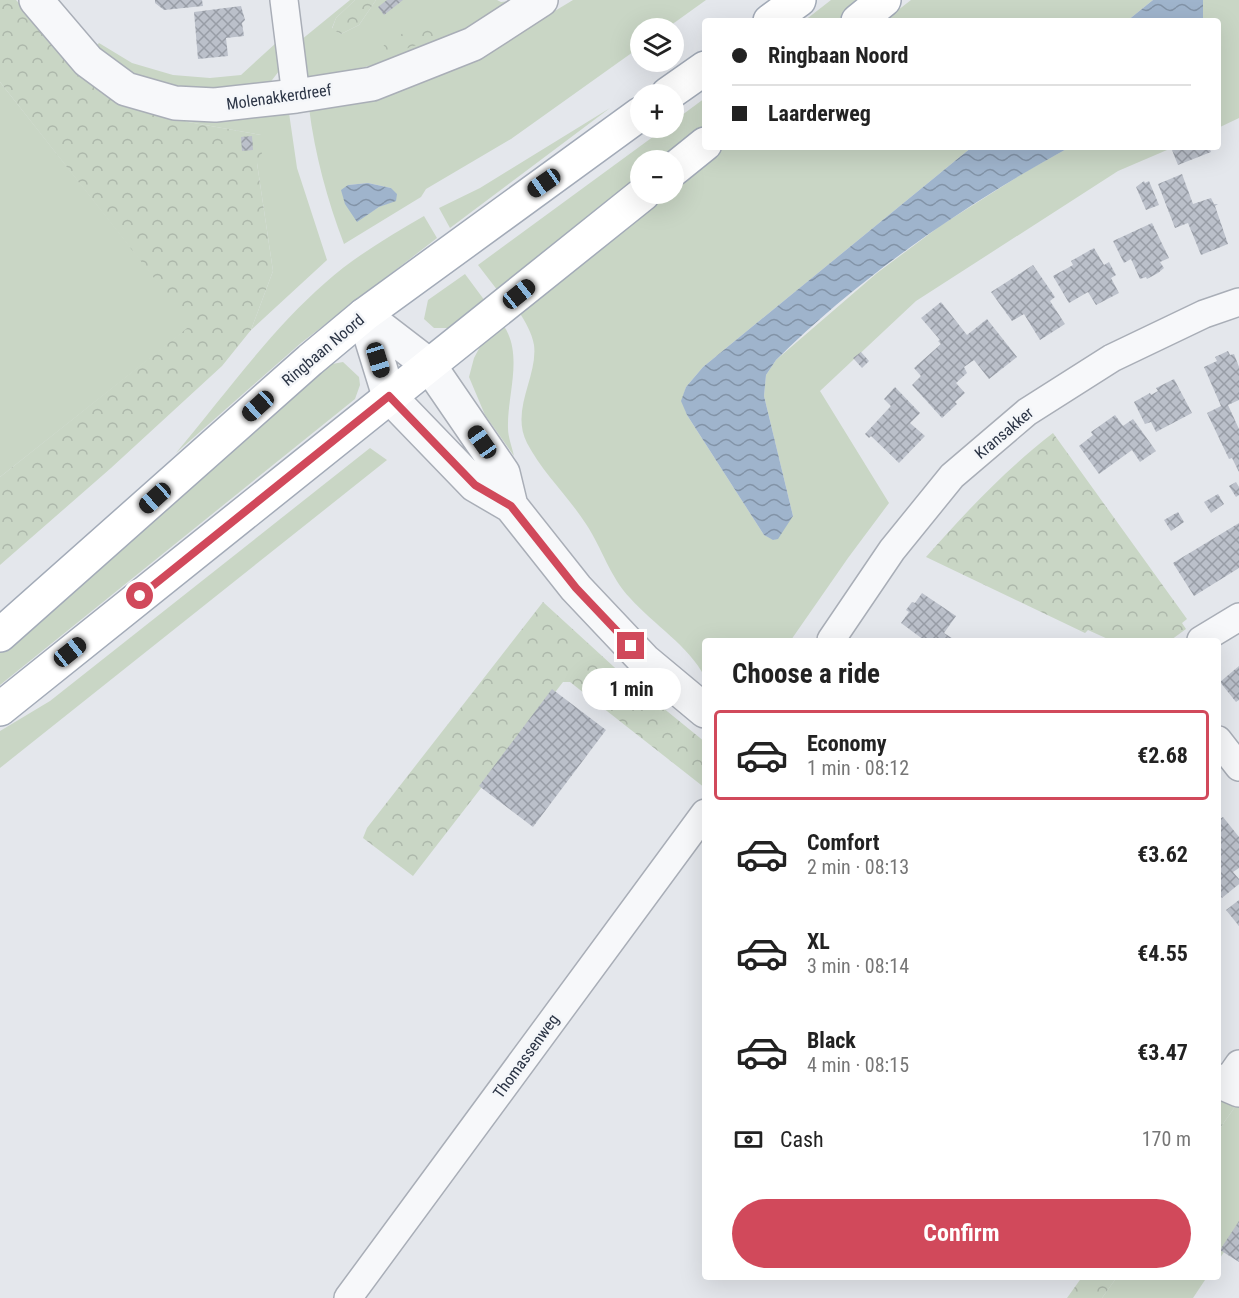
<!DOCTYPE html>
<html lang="en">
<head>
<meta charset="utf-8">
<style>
  body { margin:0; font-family:"Roboto Condensed",sans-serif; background:#f6f6f6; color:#222; height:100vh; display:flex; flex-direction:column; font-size:22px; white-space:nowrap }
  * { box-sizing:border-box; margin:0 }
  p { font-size:20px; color:#767676 }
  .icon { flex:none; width:33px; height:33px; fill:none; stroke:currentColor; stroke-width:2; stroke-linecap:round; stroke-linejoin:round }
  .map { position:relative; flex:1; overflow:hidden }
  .sheet { position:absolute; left:702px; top:638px; width:519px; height:642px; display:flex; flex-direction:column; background:#fff; border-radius:6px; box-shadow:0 6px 24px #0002 }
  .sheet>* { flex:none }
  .guide { position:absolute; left:702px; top:18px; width:519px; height:132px; border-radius:6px; box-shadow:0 6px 24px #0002; display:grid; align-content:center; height:132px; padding:0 30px; background:#fff }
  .fabs { position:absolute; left:630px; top:18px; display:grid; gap:12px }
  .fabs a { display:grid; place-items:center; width:54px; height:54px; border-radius:50%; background:#fff; box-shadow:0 6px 24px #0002; font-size:30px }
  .end { position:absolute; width:27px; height:27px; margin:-14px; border:8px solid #d1495b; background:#fff; box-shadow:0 0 0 3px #fff }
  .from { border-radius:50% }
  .bubble { position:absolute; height:42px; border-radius:21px; background:#fff; box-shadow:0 6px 24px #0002; font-size:20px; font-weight:700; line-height:42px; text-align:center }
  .car { position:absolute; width:18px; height:36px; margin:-18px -9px; border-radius:8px; box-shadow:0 0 4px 2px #0007; background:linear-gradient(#222 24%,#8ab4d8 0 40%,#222 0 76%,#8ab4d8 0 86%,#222 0) }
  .guide b { display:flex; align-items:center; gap:21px; height:57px; font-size:22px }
  .guide b+b { border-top:2px solid #e0e0e0 }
  .guide i { width:15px; height:15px; background:#222 }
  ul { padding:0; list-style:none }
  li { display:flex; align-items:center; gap:18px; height:90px; margin:0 12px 9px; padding:0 18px; border:3px solid transparent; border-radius:6px }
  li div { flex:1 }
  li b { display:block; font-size:22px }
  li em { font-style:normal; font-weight:700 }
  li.active { border-color:#d1495b }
  li>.icon { width:54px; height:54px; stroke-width:1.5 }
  h2 { padding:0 30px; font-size:27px; line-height:72px }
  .pay { display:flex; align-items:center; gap:15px; height:66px; padding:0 30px; font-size:22px }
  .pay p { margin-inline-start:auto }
  .action { display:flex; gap:12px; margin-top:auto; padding:12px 30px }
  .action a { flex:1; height:69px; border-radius:36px; background:#d1495b; color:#fff; font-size:24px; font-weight:700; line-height:69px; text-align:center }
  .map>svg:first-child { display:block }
  .grass { fill:#c9d6c5; fill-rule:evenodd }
  .forest { fill:url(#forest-crowns) }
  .water { fill:url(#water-waves) }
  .building { fill:url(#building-cross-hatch) }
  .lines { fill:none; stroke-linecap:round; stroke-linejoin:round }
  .minor-casing { stroke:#a9aeb7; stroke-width:30 }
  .tertiary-casing { stroke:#a9aeb7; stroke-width:36 }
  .primary-casing { stroke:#a3abb8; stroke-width:36 }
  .minor { stroke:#f7f8fa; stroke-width:27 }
  .tertiary { stroke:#f7f8fa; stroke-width:33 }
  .primary { stroke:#fff; stroke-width:33 }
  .route { stroke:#d1495b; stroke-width:8 }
  .labels { text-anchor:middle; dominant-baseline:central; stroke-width:5; stroke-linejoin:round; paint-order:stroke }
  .street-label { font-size:16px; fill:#2b3445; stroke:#f4f6f9 }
</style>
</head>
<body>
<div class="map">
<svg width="1239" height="1298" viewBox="0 0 1239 1298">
  <defs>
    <pattern id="forest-crowns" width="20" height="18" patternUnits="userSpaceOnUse" patternTransform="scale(1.5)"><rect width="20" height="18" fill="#c9d6c5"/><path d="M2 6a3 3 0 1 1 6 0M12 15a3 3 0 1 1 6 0" fill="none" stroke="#adb8ab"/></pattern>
    <pattern id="water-waves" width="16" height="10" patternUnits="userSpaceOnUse" patternTransform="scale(1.5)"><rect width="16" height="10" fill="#9fb4cc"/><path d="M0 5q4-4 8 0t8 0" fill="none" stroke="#8293a7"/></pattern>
    <pattern id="building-cross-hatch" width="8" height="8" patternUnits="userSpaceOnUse" patternTransform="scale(1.5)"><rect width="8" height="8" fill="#bbc0ca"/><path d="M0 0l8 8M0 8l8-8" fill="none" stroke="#989da6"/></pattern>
  </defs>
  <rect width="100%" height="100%" fill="#e4e7ec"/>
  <path class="grass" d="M350,0H355L336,18L332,28L341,34L359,25L376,0H497L501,2L520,0C455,39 380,71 304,77L301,40Z
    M573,0H706L667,28H640V47L511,139L426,189L421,197L344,244C327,199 315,155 309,108L505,41ZM368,183L391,188L396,200L379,207L357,221L348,185Z
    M831,0H863L836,21H804Z
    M911,0H1153L1127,21H884Z
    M1203,0H1239V118L1218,128V21H1203Z
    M99,43L132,63L173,75L210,78L241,75L276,43L279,71L269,84L209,90L174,85L128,75L92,50Z
    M0,82L192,325L0,477Z
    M705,98V126L662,160H640V177L498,291L478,265L665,128H674V121Z
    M148,104L288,106L297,168L327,260L251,330L273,271L257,163L261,135L188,122Z
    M610,108L450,228L439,208L480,188Z
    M725,147H972L703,367L686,387L682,401L687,415L764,535L774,540L793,516L764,396L766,375L776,360L877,273L940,226L1025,172L1070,147H1174L1118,171L916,301L820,391L889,503L848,558L791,640H705V677C688,645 654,625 630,598C610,577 602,548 586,524C568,496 542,472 527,443C510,410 538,377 534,345C532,333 525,321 519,312L666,194H674V188Z
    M424,216L437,238L301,343L176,453C223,397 271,330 325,283C355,256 390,236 424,216Z
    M465,274L485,301L448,328H434L424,319L428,300Z
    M501,322C525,352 507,393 508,428C508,437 512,447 514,456L485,415L469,377L474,358L482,343Z
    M343,362L359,377L360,385L355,399L0,685V653L327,365Z
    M370,448L387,460L0,768V731L50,701Z
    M1237,1104L1239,1105V1230L1218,1261V1131Z
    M1117,1277H1207L1193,1298H1102Z"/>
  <path class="forest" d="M0,0H16L88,75L188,122L261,135L262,158L257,163L273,271L251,330L222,366L111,468L0,565V477L191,325L0,82Z
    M355,0H376L359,25L341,34L332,29L336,18Z
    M433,25L439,29L440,33L434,39L382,57L378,54C384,38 417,26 433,25Z
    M1053,433L1187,619L1182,623L1186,629L1171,640H1110L1088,630L1085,633L926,557C966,512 1005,470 1053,433Z
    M543,602L625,677L705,742V788L570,682H563L413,876L363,838L367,828Z
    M1218,1094L1237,1104L1218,1131Z
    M1082,1277V1276L1117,1277L1102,1298H1067Z"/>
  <path class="water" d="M1153,0H1203V21H1127Z
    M972,147H1070C964,205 862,275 776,360L766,375L764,396L793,516L778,539L773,540L764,535L687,415L681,401L686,387L703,367Z
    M368,183L391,188L397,194L396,201L379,207L357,222L345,204L341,190L348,185Z"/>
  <path class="building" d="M155,0H202L203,6L164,10L155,3Z
    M387,0H403L384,15L378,7Z
    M241,6L245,20L242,23L244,36L226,38L228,56L198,59L194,12Z
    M252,136L253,150L242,151L241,137Z
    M1178,147H1209L1211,152L1178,165L1172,150Z
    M1182,174L1193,204L1211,198L1214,204H1218L1215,206L1228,244L1201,255L1188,223L1175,228L1158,184Z
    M1144,181L1145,183L1149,181L1159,205L1146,210L1136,187Z
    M1152,223L1169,258L1160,262L1164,268L1158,273L1147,279L1146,277L1140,279L1131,259L1124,263L1113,241Z
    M1094,248L1104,265L1109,262L1116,275L1111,278L1119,293L1096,305L1088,292L1069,303L1053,276L1073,265L1071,261Z
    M1033,265L1055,297L1050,301L1065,324L1040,340L1024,314L1012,321L991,292Z
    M941,302L967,335L987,319L1017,357L989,379L974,360L964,367L967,373L956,383L965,393L955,402L957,404L942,418L912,385L921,376L914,368L941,344L938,341L940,340L921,318Z
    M1228,351L1230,355L1234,354L1239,367V400L1228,405L1239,429V472L1232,458L1229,459L1207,413L1221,406L1204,367L1217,361L1215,357Z
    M861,352L869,361L862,368L853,358Z
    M1174,379L1192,413L1156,432L1151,422L1145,424L1134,402L1150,393L1151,395L1158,391L1156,388Z
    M895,387L920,413L910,423L925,436L899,463L871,436L869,438L865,434L891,406L884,399Z
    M1115,415L1123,426L1133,419L1156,451L1140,462L1132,450L1099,474L1079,446L1093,435L1091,432Z
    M1236,482L1239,487V495L1236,497L1229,486Z
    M1218,494L1224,504L1211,513L1204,502Z
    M1178,512L1184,522L1171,531L1164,520Z
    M1239,523V568L1194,596L1173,563Z
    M922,593L956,616L944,633L955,640H924L901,623L909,612L906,610L912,602L915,603Z
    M1239,666V700L1236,702L1220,682Z
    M552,689L606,730L533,827L479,786Z
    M1223,817L1239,837V868L1233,872L1239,879V884L1222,898L1218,893V884L1221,881L1218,878V820Z
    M1239,900V926L1226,910Z
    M1239,1221V1262L1220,1250Z"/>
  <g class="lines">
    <g class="minor-casing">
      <path id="minor" d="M284,0L296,96
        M831,640L892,550L952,476L1027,412L1112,358L1204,314L1239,302
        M1201,640L1239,617
        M1218,740L1239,767
        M1225,1084L1239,1064
        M348,1298L705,813"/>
    </g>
    <g class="tertiary-casing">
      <path id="tertiary" d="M36,0L88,61L126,89L175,103L215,105L296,96L372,84L473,44L541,0
        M364,315L389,396L475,485L511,506L576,588L645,661L705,711
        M364,315L429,365L503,473L511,506
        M1218,1081L1239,1090"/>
    </g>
    <g class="primary-casing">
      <path id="primary" d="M770,21L799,0
        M858,21L884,0
        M668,94L705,68
        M674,169L705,144
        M0,635L310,360L364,315L640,114
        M0,709L643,194"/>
    </g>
    <use href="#minor" class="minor"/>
    <use href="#tertiary" class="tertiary"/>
    <use href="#primary" class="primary"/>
  </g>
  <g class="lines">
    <path class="route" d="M140,596L389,396L475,485L511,506L576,588L631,646"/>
  </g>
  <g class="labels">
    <g class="street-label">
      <text transform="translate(279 97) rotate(-8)">Molenakkerdreef</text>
      <text transform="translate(323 350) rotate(-40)">Ringbaan Noord</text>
      <text transform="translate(1004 433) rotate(-40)">Kransakker</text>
      <text transform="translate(526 1056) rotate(-54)">Thomassenweg</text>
    </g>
  </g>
</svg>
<div class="fabs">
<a><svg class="icon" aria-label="layers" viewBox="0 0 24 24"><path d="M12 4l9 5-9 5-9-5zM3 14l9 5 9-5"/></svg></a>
<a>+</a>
<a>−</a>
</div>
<i class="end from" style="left:140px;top:596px"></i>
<i class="end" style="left:631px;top:646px"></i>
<div class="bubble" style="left:582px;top:668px;width:99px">1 min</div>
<i class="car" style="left:544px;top:183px;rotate:235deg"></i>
<i class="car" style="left:519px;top:294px;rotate:51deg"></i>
<i class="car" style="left:378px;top:360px;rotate:163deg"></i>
<i class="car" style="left:258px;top:406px;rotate:228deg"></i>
<i class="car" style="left:482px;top:442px;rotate:325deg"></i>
<i class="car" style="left:155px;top:498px;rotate:228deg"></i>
<i class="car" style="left:70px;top:652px;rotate:51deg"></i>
<div class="guide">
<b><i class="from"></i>Ringbaan Noord</b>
<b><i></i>Laarderweg</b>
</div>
<section class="sheet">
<h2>Choose a ride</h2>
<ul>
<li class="active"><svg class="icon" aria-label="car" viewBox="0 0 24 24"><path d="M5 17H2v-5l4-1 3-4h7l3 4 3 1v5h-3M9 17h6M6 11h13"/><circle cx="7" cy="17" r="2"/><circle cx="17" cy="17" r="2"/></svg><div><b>Economy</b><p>1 min · 08:12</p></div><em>€2.68</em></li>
<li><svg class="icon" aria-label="car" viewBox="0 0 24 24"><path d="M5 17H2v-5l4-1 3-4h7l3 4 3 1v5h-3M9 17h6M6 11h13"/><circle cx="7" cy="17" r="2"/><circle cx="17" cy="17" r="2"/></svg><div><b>Comfort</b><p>2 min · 08:13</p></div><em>€3.62</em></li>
<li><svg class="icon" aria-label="car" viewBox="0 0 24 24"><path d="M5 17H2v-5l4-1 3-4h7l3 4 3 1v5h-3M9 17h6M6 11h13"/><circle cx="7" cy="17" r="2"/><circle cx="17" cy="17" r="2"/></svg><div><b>XL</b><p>3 min · 08:14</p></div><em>€4.55</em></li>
<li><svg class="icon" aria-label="car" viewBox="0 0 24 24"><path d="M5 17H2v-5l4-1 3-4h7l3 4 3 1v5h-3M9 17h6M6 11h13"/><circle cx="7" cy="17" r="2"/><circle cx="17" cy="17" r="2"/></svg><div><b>Black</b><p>4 min · 08:15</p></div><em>€3.47</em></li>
</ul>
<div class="pay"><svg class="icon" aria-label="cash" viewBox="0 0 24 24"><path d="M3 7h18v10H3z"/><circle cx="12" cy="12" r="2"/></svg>Cash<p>170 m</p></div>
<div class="action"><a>Confirm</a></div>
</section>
</div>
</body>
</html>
